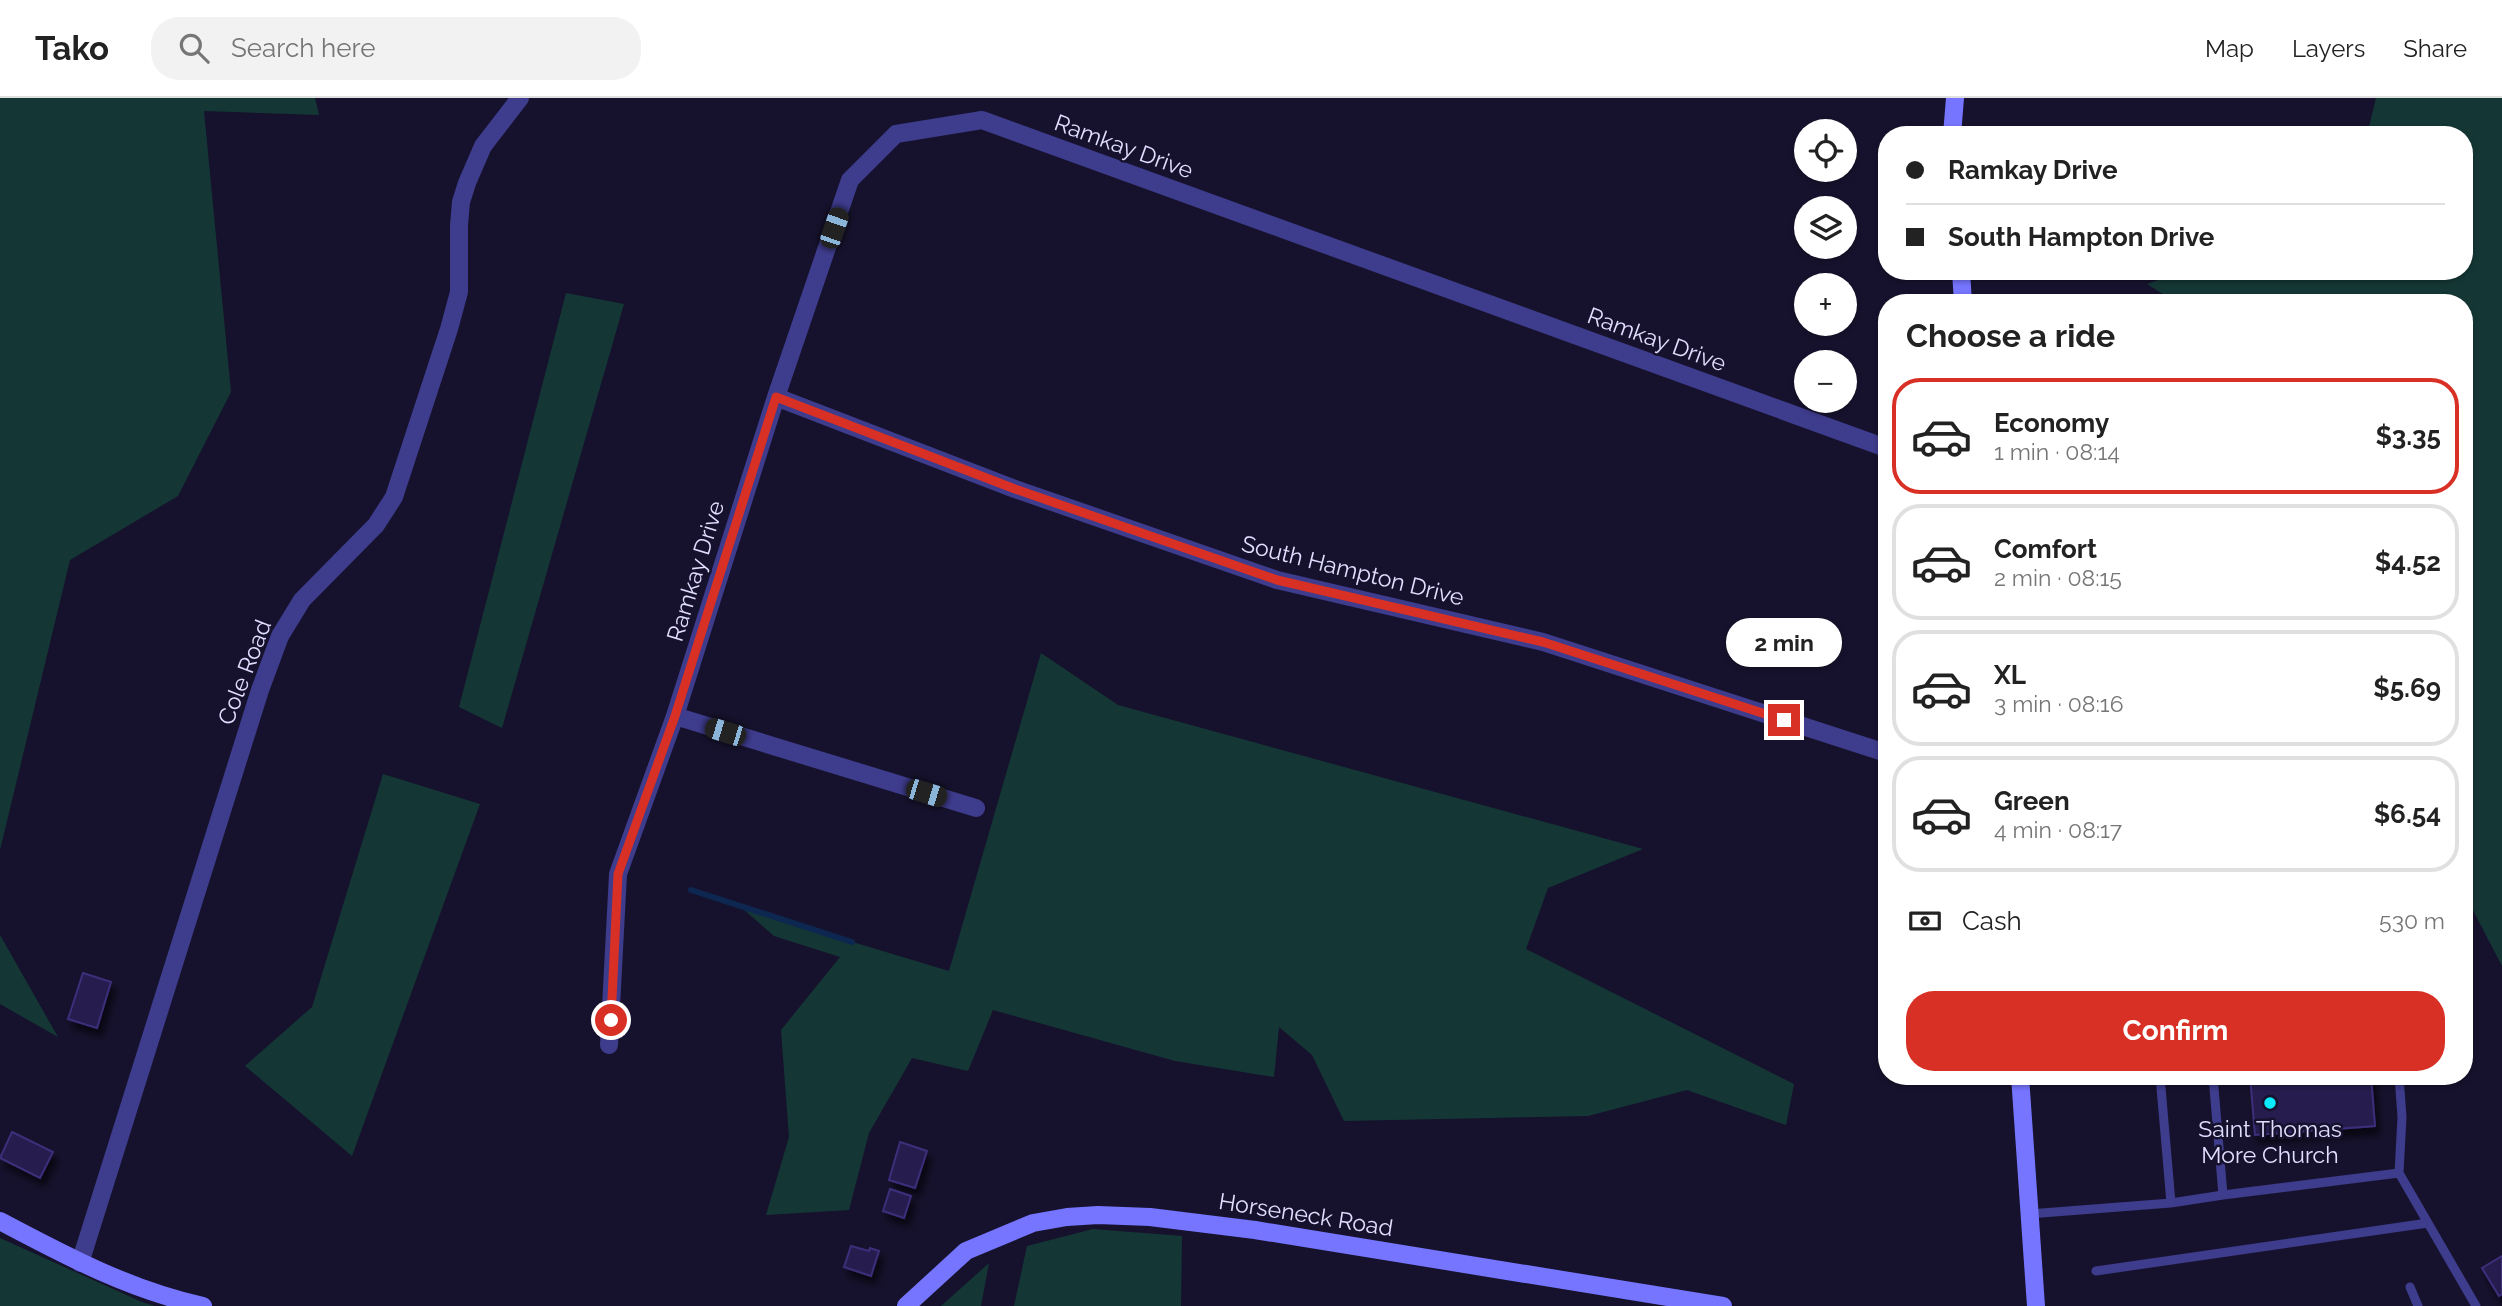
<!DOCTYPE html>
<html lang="en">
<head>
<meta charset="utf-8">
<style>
  body { margin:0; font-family:Raleway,sans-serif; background:#f2f2f2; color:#222; height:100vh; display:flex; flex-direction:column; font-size:26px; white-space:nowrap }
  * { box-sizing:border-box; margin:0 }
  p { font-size:23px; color:#767676 }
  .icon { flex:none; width:38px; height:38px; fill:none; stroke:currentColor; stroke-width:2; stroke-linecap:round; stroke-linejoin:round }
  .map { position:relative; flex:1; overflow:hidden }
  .panel { position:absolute; left:1878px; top:196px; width:595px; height:791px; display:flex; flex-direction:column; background:#fff; border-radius:28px; box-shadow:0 2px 5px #0004 }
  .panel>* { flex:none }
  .banner { position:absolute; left:1878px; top:28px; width:595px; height:154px; border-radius:28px; box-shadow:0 2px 5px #0004; display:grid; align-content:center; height:154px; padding:0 28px; background:#fff }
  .tools { position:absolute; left:1794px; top:21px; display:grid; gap:14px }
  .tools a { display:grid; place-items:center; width:63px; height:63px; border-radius:50%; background:#fff; box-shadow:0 2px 5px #0004; font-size:35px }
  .end { position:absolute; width:32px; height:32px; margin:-16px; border:9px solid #d93025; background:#fff; box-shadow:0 0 0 4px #fff }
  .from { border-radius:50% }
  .bubble { position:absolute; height:49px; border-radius:24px; background:#fff; box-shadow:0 2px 5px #0004; font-size:23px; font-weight:700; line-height:49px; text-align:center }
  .car { position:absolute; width:21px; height:42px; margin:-21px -10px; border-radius:9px; box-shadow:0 0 5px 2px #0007; background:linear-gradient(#222 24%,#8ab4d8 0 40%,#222 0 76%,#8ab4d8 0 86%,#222 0) }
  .banner b { display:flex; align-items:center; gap:24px; height:66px; font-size:26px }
  .banner b+b { border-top:2px solid #e0e0e0 }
  .banner i { width:18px; height:18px; background:#222 }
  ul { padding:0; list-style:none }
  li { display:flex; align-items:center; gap:21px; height:116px; margin:0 14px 10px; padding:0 14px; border:4px solid #e0e0e0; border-radius:28px }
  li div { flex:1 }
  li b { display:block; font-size:26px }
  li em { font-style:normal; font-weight:700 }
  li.active { border-color:#d93025 }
  li>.icon { width:63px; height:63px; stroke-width:1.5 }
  h2 { padding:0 28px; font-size:32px; line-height:84px }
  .pay { display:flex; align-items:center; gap:18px; height:77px; padding:0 28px; font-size:26px }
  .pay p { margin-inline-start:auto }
  .cta { display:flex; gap:14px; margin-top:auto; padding:14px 28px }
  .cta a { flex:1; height:80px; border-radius:28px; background:#d93025; color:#fff; font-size:28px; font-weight:700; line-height:80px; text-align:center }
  header { display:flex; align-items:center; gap:42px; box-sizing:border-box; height:98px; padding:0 35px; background:#fff; border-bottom:2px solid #e0e0e0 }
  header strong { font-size:33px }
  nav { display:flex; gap:38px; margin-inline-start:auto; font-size:24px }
  .search { width:490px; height:63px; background:#f2f2f2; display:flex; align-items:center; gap:18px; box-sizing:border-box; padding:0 24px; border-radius:28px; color:#767676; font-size:26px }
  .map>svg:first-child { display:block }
  .green { fill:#143735 }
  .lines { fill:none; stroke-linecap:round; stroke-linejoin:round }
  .stream { stroke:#0d2751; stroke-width:6 }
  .building { fill:#261d4e; stroke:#3d2f7b; stroke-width:2; filter:url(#shadow) }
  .lane { stroke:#3e3c8c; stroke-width:9 }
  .street { stroke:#3e3c8c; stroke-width:18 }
  .secondary { stroke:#7675ff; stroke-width:18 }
  .route { stroke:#d93025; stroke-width:9 }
  .poi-dot { fill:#0aebff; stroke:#16122d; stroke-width:2.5 }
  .labels { text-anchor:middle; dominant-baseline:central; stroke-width:5; stroke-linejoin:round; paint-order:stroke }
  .street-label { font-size:23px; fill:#e1deff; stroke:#16122d }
  .poi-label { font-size:23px; fill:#e1deff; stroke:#16122d }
</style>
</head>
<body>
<header>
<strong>Tako</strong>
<div class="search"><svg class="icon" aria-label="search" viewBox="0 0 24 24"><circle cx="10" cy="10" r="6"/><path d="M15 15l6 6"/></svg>Search here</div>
<nav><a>Map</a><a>Layers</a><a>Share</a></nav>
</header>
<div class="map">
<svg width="2502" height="1208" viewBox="0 0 2502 1208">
  <defs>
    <filter id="shadow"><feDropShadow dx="4.5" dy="8" stdDeviation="3.5" flood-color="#0009"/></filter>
  </defs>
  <rect width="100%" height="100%" fill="#16122d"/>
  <path class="green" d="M0,0H315L319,17L204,13L231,294L178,398L70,462L0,752Z
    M2376,0H2502V868L2464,795V205H2177L2147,186L2183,173H2464V37H2367Z
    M566,195L624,206L502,630L459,609Z
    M1041,555L1118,607L1643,751L1548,790L1526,851L1794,986L1786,1027L1687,992L1588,1018L1344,1023L1312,957L1279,929L1274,979L1175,963L993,912L968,973L912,960L869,1035L849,1112L766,1117L789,1039L781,932L840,859L774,838L743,811L949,873Z
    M383,676L480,706L352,1058L245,968L312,909Z
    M0,837L58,939L0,906Z
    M1093,1131L1182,1138L1181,1208H1014L1027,1148Z
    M0,1140L142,1204L155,1208H0Z
    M989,1165L981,1208H941Z"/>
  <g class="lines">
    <path class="stream" d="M691,792L852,844"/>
  </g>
  <path class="building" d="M83,875L111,884L97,930L68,921Z
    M2250,978H2371L2375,1028L2255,1037Z
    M12,1034L53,1054L40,1080L0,1060Z
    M900,1044L927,1053L915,1090L889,1082Z
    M890,1091L911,1098L904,1120L883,1113Z
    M851,1148L869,1153L870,1150L879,1153L871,1178L844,1169Z
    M2502,1158V1196L2499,1198L2482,1170Z"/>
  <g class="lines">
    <path class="lane" d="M2160,978L2171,1105L2223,1097
      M2213,978L2223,1097L2399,1075L2476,1208
      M2399,978L2402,1019L2399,1075
      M2030,1116L2171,1105
      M2096,1173L2428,1125
      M2410,1189L2418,1208"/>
    <path class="street" d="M776,299L1015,391L1277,482L1543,544L1886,655
      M675,618L976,710
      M609,947L618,776L675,618L776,299L850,82L896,36L982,22L1886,350
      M80,1165L260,592L280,538L302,502L376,427L394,399L449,231L459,194V127L461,104L467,85L483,48L520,0"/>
    <path class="secondary" d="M1952,37L1955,0
      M1961,173L1963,205
      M2020,978L2036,1208
      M0,1123C66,1158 130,1192 203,1208
      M906,1208L966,1153L1033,1125L1067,1119L1098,1117L1150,1119L1255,1132L1723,1208"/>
  </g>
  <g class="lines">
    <path class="route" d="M611,922L618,776L675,618L776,299L1015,391L1277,482L1543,544L1784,622"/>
  </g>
  <circle class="poi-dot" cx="2270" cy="1005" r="7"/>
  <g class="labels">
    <g class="street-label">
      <text transform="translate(1124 48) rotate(20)">Ramkay Drive</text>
      <text transform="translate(1657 241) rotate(20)">Ramkay Drive</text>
      <text transform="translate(1353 472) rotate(14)">South Hampton Drive</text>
      <text transform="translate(695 473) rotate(-73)">Ramkay Drive</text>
      <text transform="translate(244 574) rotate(-69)">Cole Road</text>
      <text transform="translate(1306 1116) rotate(9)">Horseneck Road</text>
    </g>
    <g class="poi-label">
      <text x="2270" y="1030">Saint Thomas<tspan x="2270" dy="26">More Church</tspan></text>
    </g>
  </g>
</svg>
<div class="tools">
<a><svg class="icon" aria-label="locate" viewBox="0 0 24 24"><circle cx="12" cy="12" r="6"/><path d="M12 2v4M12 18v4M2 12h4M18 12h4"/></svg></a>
<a><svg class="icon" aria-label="layers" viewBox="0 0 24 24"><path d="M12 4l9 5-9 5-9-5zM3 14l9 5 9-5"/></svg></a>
<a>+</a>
<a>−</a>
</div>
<i class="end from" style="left:611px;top:922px"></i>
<i class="end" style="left:1784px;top:622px"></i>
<div class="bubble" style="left:1726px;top:520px;width:116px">2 min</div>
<i class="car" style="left:834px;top:130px;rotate:19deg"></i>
<i class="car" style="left:725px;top:634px;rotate:287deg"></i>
<i class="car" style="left:926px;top:695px;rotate:107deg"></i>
<div class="banner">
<b><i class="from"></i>Ramkay Drive</b>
<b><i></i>South Hampton Drive</b>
</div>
<section class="panel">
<h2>Choose a ride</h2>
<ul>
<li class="active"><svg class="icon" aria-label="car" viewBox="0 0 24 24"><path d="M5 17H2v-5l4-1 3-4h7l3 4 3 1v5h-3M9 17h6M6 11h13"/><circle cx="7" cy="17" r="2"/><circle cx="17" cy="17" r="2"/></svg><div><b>Economy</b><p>1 min · 08:14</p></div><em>$3.35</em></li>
<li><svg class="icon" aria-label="car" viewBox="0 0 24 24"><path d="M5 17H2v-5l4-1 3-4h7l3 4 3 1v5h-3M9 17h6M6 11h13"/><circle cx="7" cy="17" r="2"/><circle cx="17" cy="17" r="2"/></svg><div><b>Comfort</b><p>2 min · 08:15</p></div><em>$4.52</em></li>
<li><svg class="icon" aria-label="car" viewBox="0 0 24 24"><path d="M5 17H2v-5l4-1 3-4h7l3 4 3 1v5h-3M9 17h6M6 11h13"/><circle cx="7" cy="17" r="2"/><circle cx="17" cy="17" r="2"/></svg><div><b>XL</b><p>3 min · 08:16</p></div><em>$5.69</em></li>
<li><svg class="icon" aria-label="car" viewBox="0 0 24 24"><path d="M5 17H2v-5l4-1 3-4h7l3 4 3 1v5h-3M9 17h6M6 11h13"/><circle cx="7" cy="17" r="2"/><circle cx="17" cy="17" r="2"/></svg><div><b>Green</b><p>4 min · 08:17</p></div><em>$6.54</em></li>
</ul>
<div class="pay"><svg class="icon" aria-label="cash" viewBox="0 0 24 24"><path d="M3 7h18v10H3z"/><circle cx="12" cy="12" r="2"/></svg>Cash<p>530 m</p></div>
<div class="cta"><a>Confirm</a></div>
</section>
</div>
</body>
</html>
